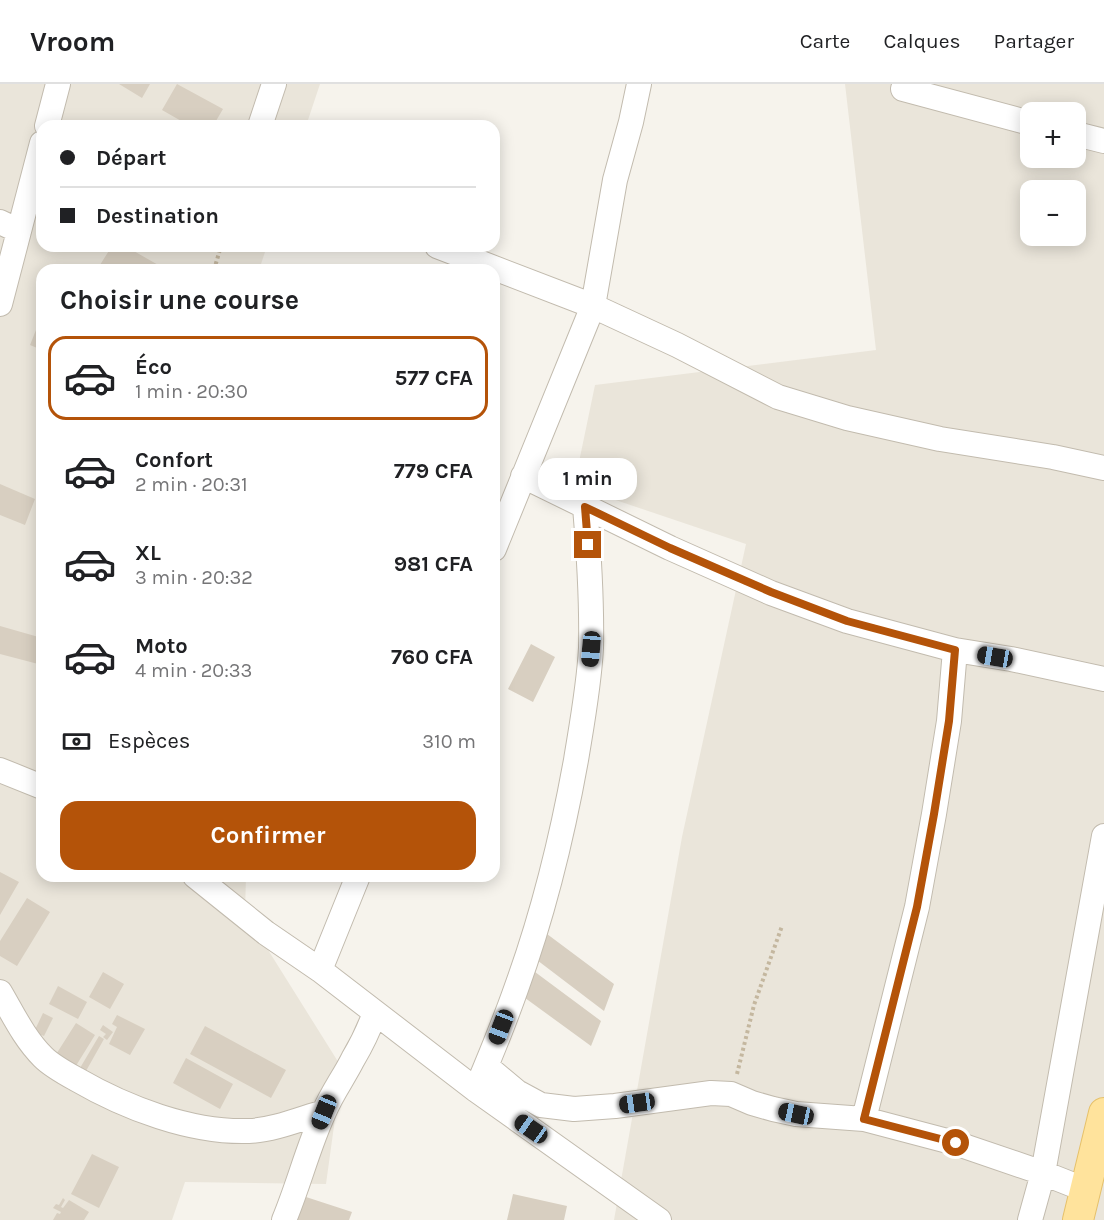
<!DOCTYPE html>
<html lang="fr">
<head>
<meta charset="utf-8">
<style>
  body { margin:0; font-family:Karla,sans-serif; background:#f6f6f6; color:#202124; height:100vh; display:flex; flex-direction:column; font-size:22px; white-space:nowrap }
  * { box-sizing:border-box; margin:0 }
  p { font-size:20px; color:#757577 }
  .icon { flex:none; width:33px; height:33px; fill:none; stroke:currentColor; stroke-width:2; stroke-linecap:round; stroke-linejoin:round }
  .map { position:relative; flex:1; overflow:hidden }
  .side { position:absolute; left:36px; top:180px; width:464px; height:618px; display:flex; flex-direction:column; background:#fff; border-radius:18px; box-shadow:0 3px 15px #0003 }
  .side>* { flex:none }
  .hud { position:absolute; left:36px; top:36px; width:464px; height:132px; border-radius:18px; box-shadow:0 3px 15px #0003; display:grid; align-content:center; height:132px; padding:0 24px; background:#fff }
  .fabs { position:absolute; left:1020px; top:18px; display:grid; gap:12px }
  .fabs a { display:grid; place-items:center; width:66px; height:66px; border-radius:12px; background:#fff; box-shadow:0 3px 15px #0003; font-size:30px }
  .end { position:absolute; width:27px; height:27px; margin:-14px; border:8px solid #b45309; background:#fff; box-shadow:0 0 0 3px #fff }
  .from { border-radius:50% }
  .bubble { position:absolute; height:42px; border-radius:18px; background:#fff; box-shadow:0 3px 15px #0003; font-size:20px; font-weight:700; line-height:42px; text-align:center }
  .car { position:absolute; width:18px; height:36px; margin:-18px -9px; border-radius:8px; box-shadow:0 0 4px 2px #0007; background:linear-gradient(#222 24%,#8ab4d8 0 40%,#222 0 76%,#8ab4d8 0 86%,#222 0) }
  .hud b { display:flex; align-items:center; gap:21px; height:57px; font-size:22px }
  .hud b+b { border-top:2px solid #e0e0e0 }
  .hud i { width:15px; height:15px; background:#202124 }
  ul { padding:0; list-style:none }
  li { display:flex; align-items:center; gap:18px; height:84px; margin:0 12px 9px; padding:0 12px; border:3px solid transparent; border-radius:18px }
  li div { flex:1 }
  li b { display:block; font-size:22px }
  li em { font-style:normal; font-weight:700 }
  li.active { border-color:#b45309 }
  li>.icon { width:54px; height:54px; stroke-width:1.5 }
  h2 { padding:0 24px; font-size:27px; line-height:72px }
  .pay { display:flex; align-items:center; gap:15px; height:66px; padding:0 24px; font-size:22px }
  .pay p { margin-inline-start:auto }
  .primary-button { display:flex; gap:12px; margin-top:auto; padding:12px 24px }
  .primary-button a { flex:1; height:69px; border-radius:18px; background:#b45309; color:#fff; font-size:24px; font-weight:700; line-height:69px; text-align:center }
  header { display:flex; align-items:center; gap:36px; box-sizing:border-box; height:84px; padding:0 30px; background:#fff; border-bottom:2px solid #e0e0e0 }
  header strong { font-size:28px }
  nav { display:flex; gap:33px; margin-inline-start:auto; font-size:21px }
  .map>svg:first-child { display:block }
  .residential { fill:#eae5da; fill-rule:evenodd }
  .building { fill:#d8cfc1 }
  .lines { fill:none; stroke-linecap:round; stroke-linejoin:round }
  .minor-casing { stroke:#c2bbae; stroke-width:26 }
  .major-casing { stroke:#e6c16a; stroke-width:32 }
  .path { stroke:#c4b79f; stroke-width:4; stroke-dasharray:3 3; stroke-linecap:butt }
  .minor { stroke:#fff; stroke-width:24 }
  .major { stroke:#ffe39c; stroke-width:30 }
  .route { stroke:#b45309; stroke-width:8 }
</style>
</head>
<body>
<header>
<strong>Vroom</strong>
<nav><a>Carte</a><a>Calques</a><a>Partager</a></nav>
</header>
<div class="map">
<svg width="1104" height="1136" viewBox="0 0 1104 1136">
  <rect width="100%" height="100%" fill="#f6f3ec"/>
  <path class="residential" d="M0,0H320L306,42H42V162H267L259,186H42V792H246L245,829L342,984L326,1100L185,1098L172,1136H0Z
    M845,0H1104V1136H614L682,753L746,460L574,402L595,301L876,266ZM1030,28H1076V74H1030ZM1030,106H1076V152H1030Z"/>
  <path class="building" d="M119,0H150L142,14Z
    M177,0L223,25L213,42H190L162,26Z
    M112,162H125L167,186H100L98,184Z
    M42,231V266L30,261Z
    M0,400L35,415L25,441L0,431Z
    M0,542L42,554V581L0,570Z
    M531,560L555,573L533,618L508,605Z
    M0,788L19,798L0,831Z
    M27,814L50,828L17,882L0,872V857Z
    M543,847L614,900L604,927L533,873Z
    M531,885L601,937L591,962L521,911Z
    M103,888L124,900L110,925L89,913Z
    M58,902L87,918L78,935L49,920Z
    M43,929L53,934L44,952L34,948Z
    M117,931L145,945L130,971L109,960L117,943L112,940Z
    M76,939L95,951L74,985L55,972Z
    M103,941L113,948L107,956L103,953L106,950L100,946Z
    M205,942L286,986L271,1014L190,970Z
    M99,952L104,955L86,987L80,984Z
    M186,974L233,1000L220,1025L173,999Z
    M92,1070L119,1083L99,1124L71,1110Z
    M513,1110L567,1122L564,1136H507Z
    M306,1113L352,1128L349,1136H296Z
    M63,1114L65,1116L61,1123L63,1124L69,1116L89,1128L84,1136H53L57,1129L60,1130L61,1128L53,1124L56,1120L59,1121Z"/>
  <g class="lines">
    <g class="minor-casing">
      <path id="minor" d="M903,5L1030,39
        M47,42L58,0
        M260,42L274,0
        M1076,50L1104,57
        M0,138L19,147
        M437,162L593,222L677,261L778,313L847,334L940,355L1053,373L1104,384
        M0,220L42,59
        M523,392L670,464L771,509L847,537L955,566L1011,575L1104,595
        M494,465L593,222L615,96L631,38L639,0
        M0,686L42,703
        M195,792L266,849L320,886L476,1006L659,1136
        M320,886L358,792
        M0,908C13,930 24,954 43,973C52,982 65,989 76,995C126,1024 191,1049 249,1047C274,1046 300,1035 324,1028
        M486,982L517,1008L541,1021L574,1025L615,1022L711,1009L731,1010L752,1019L773,1025L796,1030L864,1035L955,1059L1043,1089L1086,1106
        M476,1006C490,973 504,939 516,905C543,831 562,754 576,676C582,639 589,602 591,564C592,517 589,470 585,423
        M864,1035L917,823L934,730L949,637L955,566
        M284,1136C299,1100 308,1063 324,1028C332,1009 344,993 353,975C362,960 369,945 375,929
        M1030,1136L1043,1089L1104,752"/>
    </g>
    <g class="major-casing">
      <path id="major" d="M1078,1136L1104,1029"/>
    </g>
    <path class="path" d="M214,186L221,162
      M737,990L754,921L782,842"/>
    <use href="#minor" class="minor"/>
    <use href="#major" class="major"/>
  </g>
  <g class="lines">
    <path class="route" d="M588,461L585,423L670,464L771,508L847,537L955,566L949,637L934,730L917,823L864,1035L956,1059"/>
  </g>
</svg>
<div class="fabs">
<a>+</a>
<a>−</a>
</div>
<i class="end from" style="left:956px;top:1059px"></i>
<i class="end" style="left:588px;top:461px"></i>
<div class="bubble" style="left:538px;top:374px;width:99px">1 min</div>
<i class="car" style="left:591px;top:565px;rotate:185deg"></i>
<i class="car" style="left:995px;top:573px;rotate:280deg"></i>
<i class="car" style="left:501px;top:943px;rotate:201deg"></i>
<i class="car" style="left:637px;top:1019px;rotate:262deg"></i>
<i class="car" style="left:324px;top:1028px;rotate:202deg"></i>
<i class="car" style="left:796px;top:1030px;rotate:282deg"></i>
<i class="car" style="left:531px;top:1045px;rotate:305deg"></i>
<div class="hud">
<b><i class="from"></i>Départ</b>
<b><i></i>Destination</b>
</div>
<section class="side">
<h2>Choisir une course</h2>
<ul>
<li class="active"><svg class="icon" aria-label="car" viewBox="0 0 24 24"><path d="M5 17H2v-5l4-1 3-4h7l3 4 3 1v5h-3M9 17h6M6 11h13"/><circle cx="7" cy="17" r="2"/><circle cx="17" cy="17" r="2"/></svg><div><b>Éco</b><p>1 min · 20:30</p></div><em>577 CFA</em></li>
<li><svg class="icon" aria-label="car" viewBox="0 0 24 24"><path d="M5 17H2v-5l4-1 3-4h7l3 4 3 1v5h-3M9 17h6M6 11h13"/><circle cx="7" cy="17" r="2"/><circle cx="17" cy="17" r="2"/></svg><div><b>Confort</b><p>2 min · 20:31</p></div><em>779 CFA</em></li>
<li><svg class="icon" aria-label="car" viewBox="0 0 24 24"><path d="M5 17H2v-5l4-1 3-4h7l3 4 3 1v5h-3M9 17h6M6 11h13"/><circle cx="7" cy="17" r="2"/><circle cx="17" cy="17" r="2"/></svg><div><b>XL</b><p>3 min · 20:32</p></div><em>981 CFA</em></li>
<li><svg class="icon" aria-label="car" viewBox="0 0 24 24"><path d="M5 17H2v-5l4-1 3-4h7l3 4 3 1v5h-3M9 17h6M6 11h13"/><circle cx="7" cy="17" r="2"/><circle cx="17" cy="17" r="2"/></svg><div><b>Moto</b><p>4 min · 20:33</p></div><em>760 CFA</em></li>
</ul>
<div class="pay"><svg class="icon" aria-label="cash" viewBox="0 0 24 24"><path d="M3 7h18v10H3z"/><circle cx="12" cy="12" r="2"/></svg>Espèces<p>310 m</p></div>
<div class="primary-button"><a>Confirmer</a></div>
</section>
</div>
</body>
</html>
